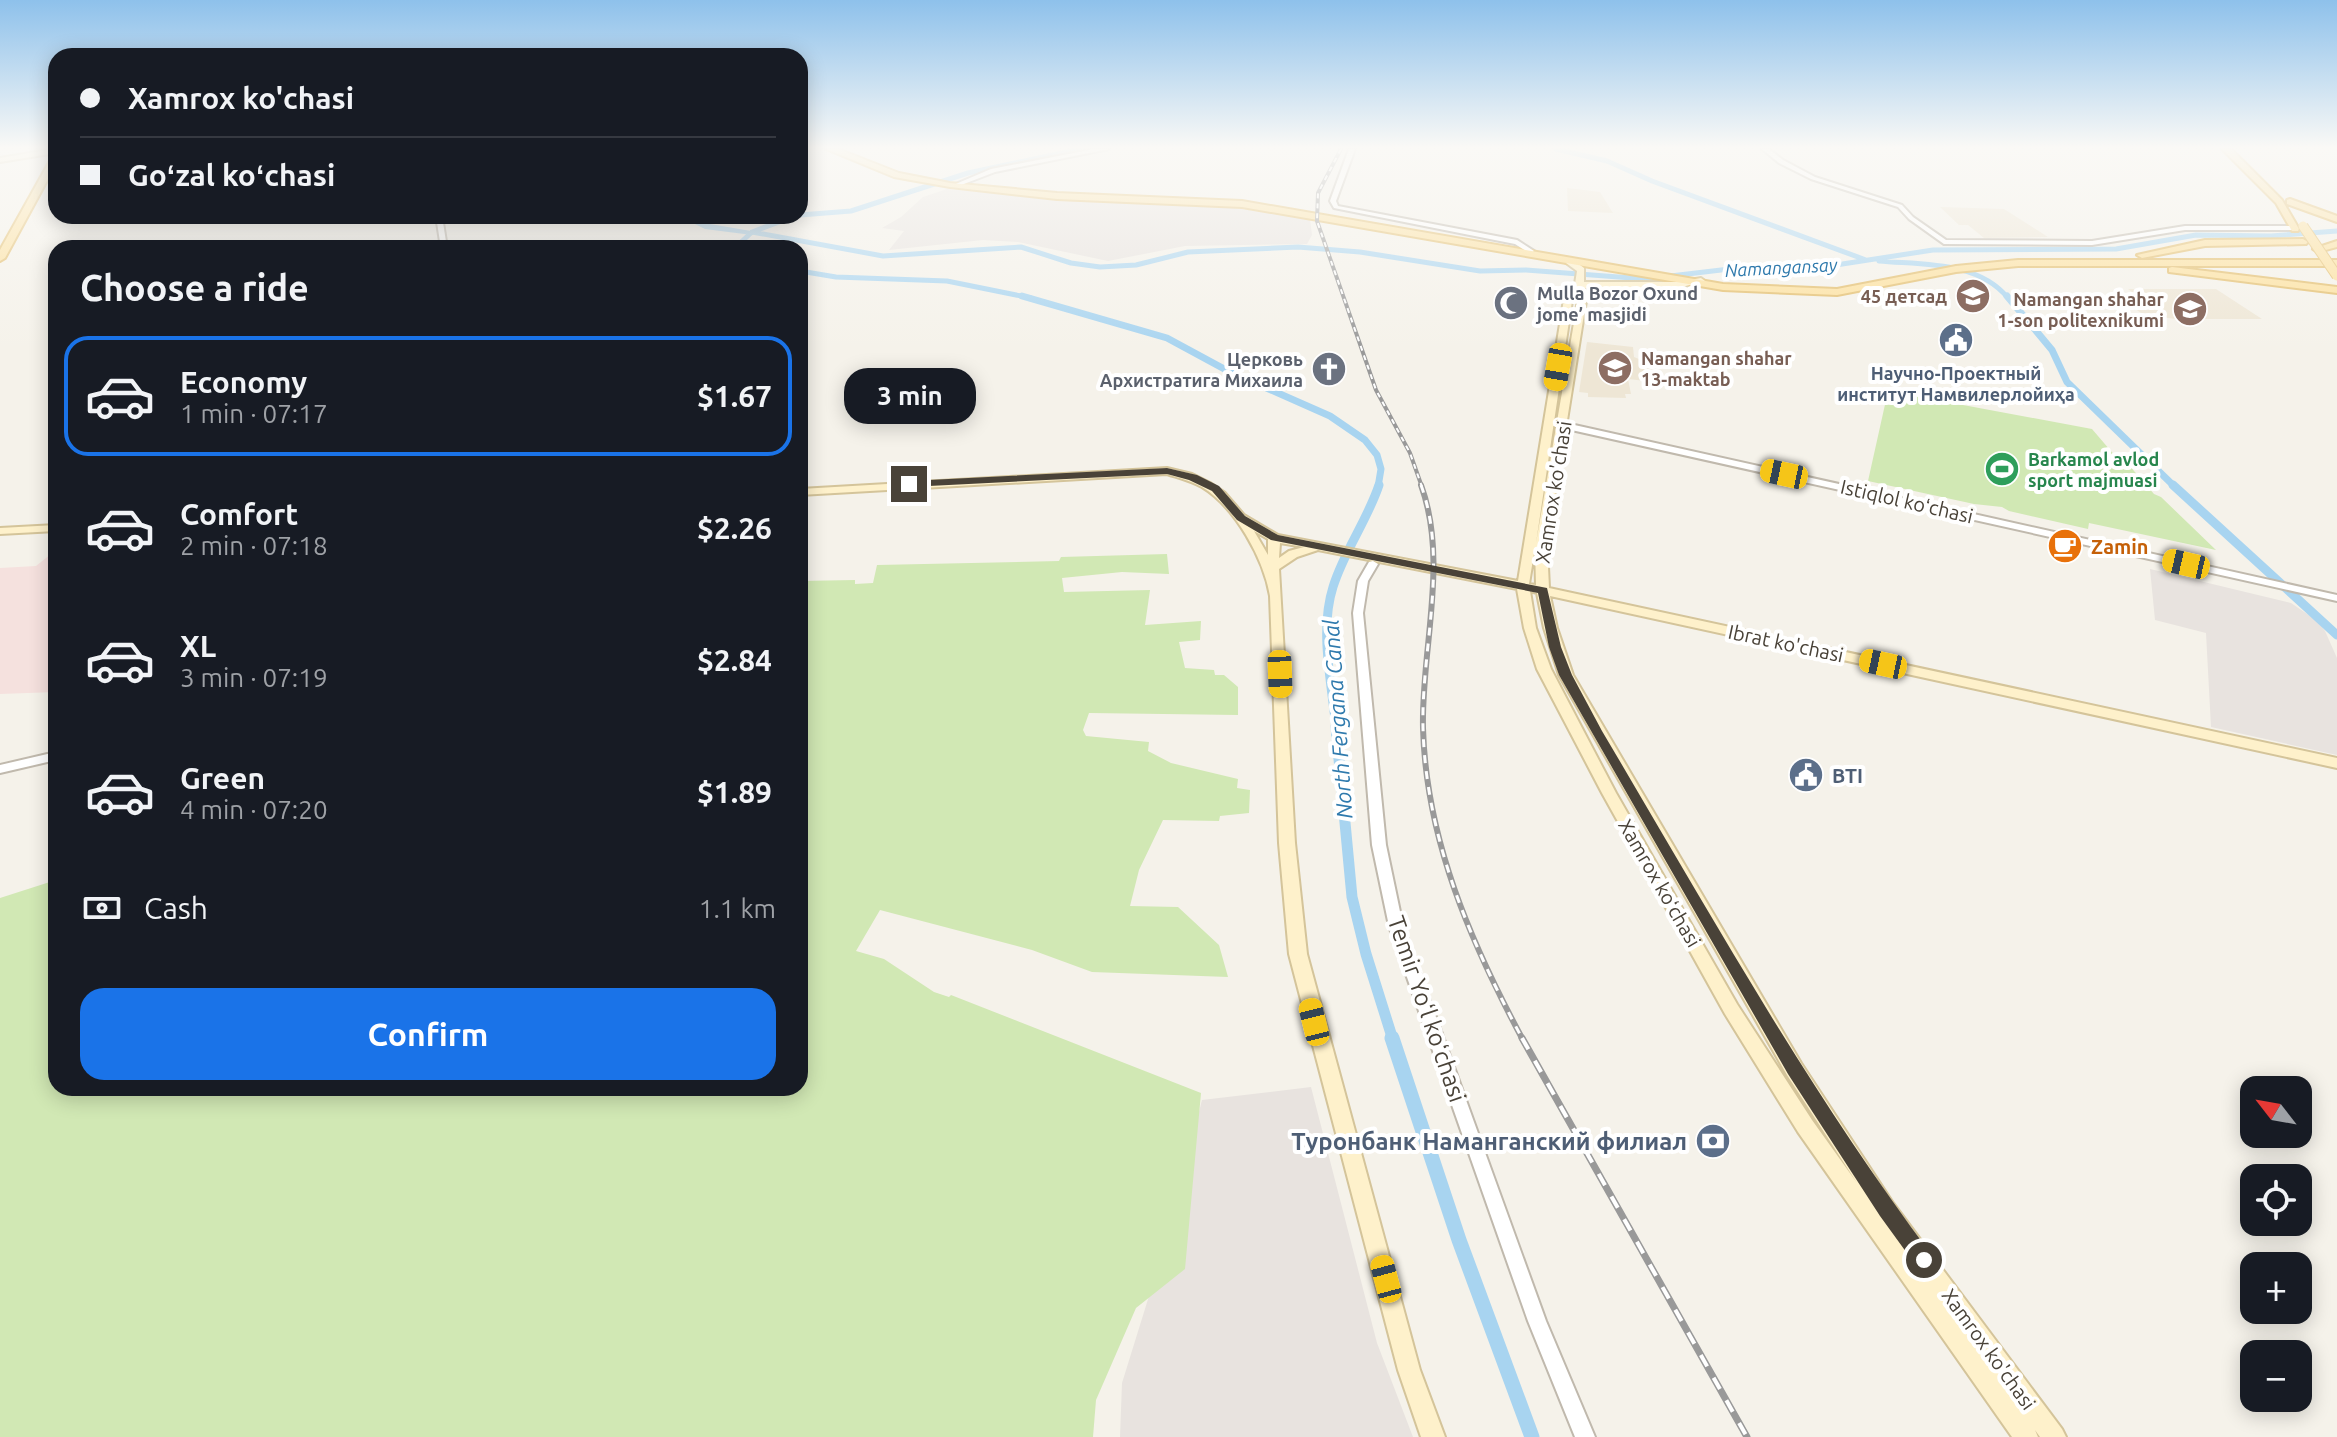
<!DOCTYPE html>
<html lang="en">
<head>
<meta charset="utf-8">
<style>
  body { margin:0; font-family:Ubuntu,sans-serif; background:#20242c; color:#f1f3f6; height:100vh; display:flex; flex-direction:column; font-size:30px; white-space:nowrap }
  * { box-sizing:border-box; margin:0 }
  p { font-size:26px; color:#9ea1a6 }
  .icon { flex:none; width:44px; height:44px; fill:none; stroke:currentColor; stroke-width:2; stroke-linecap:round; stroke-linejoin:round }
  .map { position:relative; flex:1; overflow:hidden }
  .side { position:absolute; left:48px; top:240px; width:760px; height:856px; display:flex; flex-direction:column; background:#171b24; border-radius:24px; box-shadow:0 4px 20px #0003 }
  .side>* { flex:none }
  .banner { position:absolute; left:48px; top:48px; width:760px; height:176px; border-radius:24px; box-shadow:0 4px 20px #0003; display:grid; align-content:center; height:176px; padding:0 32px; background:#171b24 }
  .needle { width:52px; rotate:301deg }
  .tools { position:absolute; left:2240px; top:1076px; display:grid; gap:16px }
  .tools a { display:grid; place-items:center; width:72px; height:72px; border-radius:16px; background:#171b24; box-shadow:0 4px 20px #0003; font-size:40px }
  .end { position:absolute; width:36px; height:36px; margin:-18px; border:10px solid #494238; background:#fff; box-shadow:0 0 0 4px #fff }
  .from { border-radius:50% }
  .bubble { position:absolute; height:56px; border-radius:24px; background:#171b24; box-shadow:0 4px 20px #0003; font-size:26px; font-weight:600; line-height:56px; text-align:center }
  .car { position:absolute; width:24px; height:48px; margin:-24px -12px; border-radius:10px; box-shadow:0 0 6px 2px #0007; background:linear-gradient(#f5c518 24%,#345 0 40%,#f5c518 0 76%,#345 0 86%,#f5c518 0) }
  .banner b { display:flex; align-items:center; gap:28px; height:76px; font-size:30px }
  .banner b+b { border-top:2px solid #363941 }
  .banner i { width:20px; height:20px; background:#f1f3f6 }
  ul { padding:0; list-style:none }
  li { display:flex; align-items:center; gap:24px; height:120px; margin:0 16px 12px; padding:0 16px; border:4px solid transparent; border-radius:24px }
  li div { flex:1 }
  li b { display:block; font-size:30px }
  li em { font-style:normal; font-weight:600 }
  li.selected { border-color:#1a73e8 }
  li>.icon { width:72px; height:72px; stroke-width:1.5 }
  h2 { padding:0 32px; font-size:36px; line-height:96px }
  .pay { display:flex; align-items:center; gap:20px; height:88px; padding:0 32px; font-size:30px }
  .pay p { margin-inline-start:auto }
  .button { display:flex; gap:16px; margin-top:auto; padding:16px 32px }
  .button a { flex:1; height:92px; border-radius:24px; background:#1a73e8; color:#fff; font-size:32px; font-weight:600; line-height:92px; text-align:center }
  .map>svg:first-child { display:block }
  .industrial { fill:#e8e3df }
  .education { fill:#eee6d5 }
  .medical { fill:#f5e1de }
  .green { fill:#d1e8b4 }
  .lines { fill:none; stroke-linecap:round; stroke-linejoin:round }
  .canal-far4 { stroke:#a8d4f0; stroke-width:5 }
  .canal-far3 { stroke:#a8d4f0; stroke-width:7 }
  .canal-far2 { stroke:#a8d4f0; stroke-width:9 }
  .canal-far1 { stroke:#a8d4f0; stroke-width:11 }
  .canal { stroke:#a8d4f0; stroke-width:15 }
  .river { fill:#a8d4f0; fill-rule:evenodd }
  .tertiary-casing { stroke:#c0b9ad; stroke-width:4 }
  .secondary-casing { stroke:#d4c49a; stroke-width:4 }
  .primary-casing { stroke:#e3bd6a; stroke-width:4 }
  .tertiary { fill:#fff; fill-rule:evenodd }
  .secondary { fill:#fef1cb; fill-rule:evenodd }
  .primary { fill:#fde09b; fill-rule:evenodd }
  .rail-far2-casing { stroke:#999; stroke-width:4 }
  .rail-far1-casing { stroke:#999; stroke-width:6 }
  .rail-casing { stroke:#999; stroke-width:7 }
  .rail-far2 { stroke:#fff; stroke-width:2; stroke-dasharray:5; stroke-linecap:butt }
  .rail-far1 { stroke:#fff; stroke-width:3; stroke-dasharray:8; stroke-linecap:butt }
  .rail { stroke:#fff; stroke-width:4; stroke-dasharray:13; stroke-linecap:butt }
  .primary-bridge-casing { stroke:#e3bd6a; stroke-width:11; stroke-linecap:butt }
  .primary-bridge { stroke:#fde09b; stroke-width:9 }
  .route { fill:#494238 }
  .labels { text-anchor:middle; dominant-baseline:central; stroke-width:8; stroke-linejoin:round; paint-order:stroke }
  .far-water-label { font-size:18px; font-style:italic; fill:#2f7aad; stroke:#fff }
  .far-worship-label { font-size:18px; font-weight:bold; fill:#5b616d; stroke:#fff; text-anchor:start }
  .far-education-label { font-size:18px; font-weight:bold; fill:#785e54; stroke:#fff; text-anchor:end }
  .far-service-label { font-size:18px; font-weight:bold; fill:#4e5e75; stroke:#fff }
  .far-leisure-label { font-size:18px; font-weight:bold; fill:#27864d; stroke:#fff; text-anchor:start }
  .street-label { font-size:20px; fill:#494238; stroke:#fff }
  .food-label { font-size:20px; font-weight:bold; fill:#c56008; stroke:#fff; text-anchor:start }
  .service-label { font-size:20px; font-weight:bold; fill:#4e5e75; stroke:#fff; text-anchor:start }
  .water-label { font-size:22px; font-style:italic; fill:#2f7aad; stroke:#fff }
  .near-street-label { font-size:24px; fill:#494238; stroke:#fff }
  .near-service-label { font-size:24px; font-weight:bold; fill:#4e5e75; stroke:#fff; text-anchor:end }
</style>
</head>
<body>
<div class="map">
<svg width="2337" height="1437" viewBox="0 0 2337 1437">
  <rect width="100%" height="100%" fill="#f5f2ea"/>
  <path class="industrial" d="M947,189L1050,198L1215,205L1310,219L1312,235L1307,244L1185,246L1108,261L1018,242L983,240L889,250L904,231L882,228L901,217L923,197Z
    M2150,569L2291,603L2316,620L2325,631L2337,658V755L2211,727L2206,633L2155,620Z
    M1311,1087L1377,1343L1413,1437H1120L1122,1383L1167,1238L1202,1100Z"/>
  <path class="education" d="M1567,188L1600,192L1613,213L1568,211Z
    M1940,207L2004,209L2048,237L1984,238L1968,225H1959Z
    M2128,289H2216L2262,319H2176L2144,315L2125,302L2144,301Z
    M1587,342L1633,347L1634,357L1644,361L1649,371L1654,372L1655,382L1628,379L1631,394H1625L1626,398L1588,397V393L1579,392Z"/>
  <path class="medical" d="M51,554H56V692L0,694V568L36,566Z"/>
  <path class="green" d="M1888,391L2092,429L2122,464H2128L2154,494L2161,497L2216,550L2089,523L2088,529L2009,511L2002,507L1974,504L1868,481Z
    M1167,554L1169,574L1122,572L1062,578L1064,592L1150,590L1145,625L1201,621L1200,640L1179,642L1185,668L1214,670L1215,675H1224L1238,687V715L1089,713L1083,730L1086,736L1149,742L1148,751L1171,763L1238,779L1237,788L1250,790L1249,813L1220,816L1219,821L1163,820L1139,870L1130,906L1178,907L1219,945L1228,977L1092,972L1032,950L880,910L856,951L884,959L934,992L949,997L951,995L1201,1093L1185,1269L1136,1308L1096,1400L1093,1437H0V898L56,880V1088H800V581L855,580V584L873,583L877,565L1059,561L1061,557Z"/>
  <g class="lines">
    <path class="canal-far4" d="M1556,149L1607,161L1652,181L1866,260
      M800,215L851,211L968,173L1081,149
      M752,232L883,256L1021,247L1071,263L1100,267L1136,265L1188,252L1298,247L1360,252L1480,271L1526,270L1645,279L1738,268L1823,267L1933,250L2116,249L2196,235L2271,236L2337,231
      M742,248L739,244L752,232L795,216
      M1879,261C1923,265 1978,261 2008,298
      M800,271L836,277L947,281L1031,298"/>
    <path class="canal-far3" d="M1022,296L1167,338L1228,371L1330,416L1365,440L1377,455L1381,469L1378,487
      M2007,296L2052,350L2067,382L2175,487"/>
    <path class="canal-far2" d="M2173,485L2337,635
      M1336,729C1332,684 1319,631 1333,587C1344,551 1367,521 1379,485"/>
    <path class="canal-far1" d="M1336,727L1352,897L1366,954L1393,1040"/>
    <path class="canal" d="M1392,1038L1459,1240L1532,1437"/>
    <path class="river" d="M679,216H692L710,224L757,232L752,235L705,229Z"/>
    <g class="tertiary-casing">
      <path id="tertiary" d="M1094,149H1109L995,172L956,187L951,186L991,169Z
        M1349,149H1355L1336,201L1338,206L1517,240L1534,251L1528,255L1525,253L1526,251L1515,244L1334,208L1330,201Z
        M1762,149H1769L1783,160L1815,177L1902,205L1913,217L1946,240L2092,241L2185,226H2294L2297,228L2294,230H2185L2092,245L1944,244L1909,219L1898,207L1811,179L1779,163Z
        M436,216H442L447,248H441Z
        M1552,420L2337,595V601L1549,425L1548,423Z
        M1373,561L1378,564L1368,581L1363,613L1386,845L1403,926L1546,1321L1595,1437H1575L1528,1321L1389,926L1372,845L1353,613L1358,581L1369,562Z
        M56,752V760L0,773V765Z"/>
    </g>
    <g class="secondary-casing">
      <path id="secondary" d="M53,149H56V153L0,162V158Z
        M1566,259H1572L1584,268V282H1678L1701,278L1705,281L1678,288H1603L1587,295L1547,546L1549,588L2337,758V768L1550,596L1557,628L1573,675L1801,1063L1893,1203L2062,1429L2066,1437H2040L2035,1430L2038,1437H2012L1798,1132L1725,1014L1602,793L1537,669L1524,628L1517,589L1318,550L1297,557L1279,569L1295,843L1307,954L1420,1370L1445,1437H1421L1398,1370L1289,954L1279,843L1270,596C1264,559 1235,507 1202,487C1191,481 1179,478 1167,474L800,495V489L1167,468L1192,474L1210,483L1225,493L1244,515L1278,535L1518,581L1565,293L1575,284L1577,271L1566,263ZM1581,288H1592L1579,294L1536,543L1573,294ZM1254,531L1268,539V555ZM1280,543L1304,547L1289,551L1279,558ZM1535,547L1536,585L1529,584ZM1530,591L1537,593L1544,628L1559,675L1787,1075L1857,1183L1812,1120L1737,1004L1616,793L1551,669L1536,628Z
        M56,525V531L0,534V528Z"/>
    </g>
    <g class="primary-casing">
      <path id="primary" d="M826,149H838L899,173L950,183L1057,193L1242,201L1723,284L1837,289L1956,266L2018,260H2337V266H2018L1956,272L1837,295L1723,290L1242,207L1057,199L950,187L894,177Z
        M2222,149H2231L2282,200L2299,229L2298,231H2292L2276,203Z
        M56,155V164L5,258L0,261V250L52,157Z
        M2290,199L2337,216V222L2287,204V200Z
        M2303,239L2308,242L2306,244L2205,246L2142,258L2137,255L2205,240Z
        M2337,241V247L2318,252L2313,249Z
        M2172,267L2337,287V293L2169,272V268Z"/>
    </g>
    <use href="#tertiary" class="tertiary"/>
    <use href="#secondary" class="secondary"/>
    <use href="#primary" class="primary"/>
    <g class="rail-far2-casing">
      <path id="rail-far2" d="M1341,149L1318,193L1317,221L1376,390L1410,453L1422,487"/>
    </g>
    <g class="rail-far1-casing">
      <path id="rail-far1" d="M1421,485C1449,562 1421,649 1423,728C1426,840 1471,943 1523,1040"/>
    </g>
    <g class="rail-casing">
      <path id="rail" d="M1522,1038L1747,1437"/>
    </g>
    <use href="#rail-far2" class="rail-far2"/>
    <use href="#rail-far1" class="rail-far1"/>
    <use href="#rail" class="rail"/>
    <g class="primary-bridge-casing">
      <path id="primary-bridge" d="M2303,226L2337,276"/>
    </g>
    <use href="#primary-bridge" class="primary-bridge"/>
  </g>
  <linearGradient id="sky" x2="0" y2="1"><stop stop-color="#8ec1eb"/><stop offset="0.42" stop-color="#faf9f6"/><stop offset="1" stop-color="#faf9f6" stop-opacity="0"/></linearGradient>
  <rect width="2337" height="351" fill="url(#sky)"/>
  <path class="route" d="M1167,468L1197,475L1219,486L1245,516L1278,535L1547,588L1561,647L1572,675L1602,731C1707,908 1807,1089 1931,1254L1934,1260L1931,1267L1924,1270L1917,1267L1880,1216L1788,1074L1559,675L1549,647L1538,593L1271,540L1237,520L1212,491L1189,480L1167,474L909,487L904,484L909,481Z"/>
  <defs>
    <g id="school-disc" transform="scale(1.8)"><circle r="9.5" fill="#8d6e63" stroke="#fff"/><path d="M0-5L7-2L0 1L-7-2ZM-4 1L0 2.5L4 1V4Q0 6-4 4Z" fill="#fff"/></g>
    <g id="mosque-disc" transform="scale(1.8)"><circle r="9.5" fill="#6b7280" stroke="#fff"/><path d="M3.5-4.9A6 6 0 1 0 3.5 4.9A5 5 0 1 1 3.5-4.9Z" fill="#fff"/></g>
    <g id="university-disc" transform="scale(1.8)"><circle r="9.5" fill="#8d6e63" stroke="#fff"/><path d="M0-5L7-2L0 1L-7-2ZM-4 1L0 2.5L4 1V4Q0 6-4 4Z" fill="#fff"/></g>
    <g id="civic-disc" transform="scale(1.8)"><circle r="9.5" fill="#5c6f8a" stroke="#fff"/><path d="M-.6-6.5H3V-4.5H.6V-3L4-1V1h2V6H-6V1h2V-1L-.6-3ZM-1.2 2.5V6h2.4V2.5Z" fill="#fff"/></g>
    <g id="church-disc" transform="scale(1.8)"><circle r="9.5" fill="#6b7280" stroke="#fff"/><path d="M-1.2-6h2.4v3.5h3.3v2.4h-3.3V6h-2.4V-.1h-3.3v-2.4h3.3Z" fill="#fff"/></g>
    <g id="stadium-disc" transform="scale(1.8)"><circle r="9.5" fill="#2e9e5b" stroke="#fff"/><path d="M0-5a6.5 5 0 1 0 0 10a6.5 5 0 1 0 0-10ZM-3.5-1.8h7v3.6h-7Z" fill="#fff"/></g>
    <g id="cafe-disc" transform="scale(1.8)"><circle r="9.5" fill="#e8710a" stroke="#fff"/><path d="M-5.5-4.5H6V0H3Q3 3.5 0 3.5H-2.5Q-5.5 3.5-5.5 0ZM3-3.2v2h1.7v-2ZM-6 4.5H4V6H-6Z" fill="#fff"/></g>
    <g id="bank-disc" transform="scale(1.8)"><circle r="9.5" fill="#5c6f8a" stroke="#fff"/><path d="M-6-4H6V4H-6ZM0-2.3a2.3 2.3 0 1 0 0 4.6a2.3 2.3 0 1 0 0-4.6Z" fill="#fff"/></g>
  </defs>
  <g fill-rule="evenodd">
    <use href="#school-disc" x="1973" y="296"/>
    <use href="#mosque-disc" x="1511" y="303"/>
    <use href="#university-disc" x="2190" y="309"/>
    <use href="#civic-disc" x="1956" y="340"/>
    <use href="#school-disc" x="1615" y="368"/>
    <use href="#church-disc" x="1329" y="369"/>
    <use href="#stadium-disc" x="2002" y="469"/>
    <use href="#cafe-disc" x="2065" y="546"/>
    <use href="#civic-disc" x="1806" y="775"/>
    <use href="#bank-disc" x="1713" y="1141"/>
  </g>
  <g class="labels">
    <g class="far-water-label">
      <text transform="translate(1781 267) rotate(-3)">Namangansay</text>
    </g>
    <g class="far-worship-label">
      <text x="1537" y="293">Mulla Bozor Oxund<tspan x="1537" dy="21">jome’ masjidi</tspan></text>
      <text x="1303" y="359" text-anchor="end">Церковь<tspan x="1303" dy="21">Архистратига Михаила</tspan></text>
    </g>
    <g class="far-education-label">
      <text x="1947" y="296">45 детсад</text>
      <text x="2164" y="299">Namangan shahar<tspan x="2164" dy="21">1-son politexnikumi</tspan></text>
      <text x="1641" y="358" text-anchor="start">Namangan shahar<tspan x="1641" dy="21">13-maktab</tspan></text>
    </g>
    <g class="far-service-label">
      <text x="1956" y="373">Научно-Проектный<tspan x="1956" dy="21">институт Намвилерлойиҳа</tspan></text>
    </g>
    <g class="far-leisure-label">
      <text x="2028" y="459">Barkamol avlod<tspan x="2028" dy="21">sport majmuasi</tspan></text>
    </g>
    <g class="street-label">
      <text transform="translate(1553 492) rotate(-81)">Xamrox ko'chasi</text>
      <text transform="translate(1907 501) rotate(13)">Istiqlol koʻchasi</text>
      <text transform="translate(1786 643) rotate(12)">Ibrat ko'chasi</text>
      <text transform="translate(1660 883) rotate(60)">Xamrox koʻchasi</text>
      <text transform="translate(1989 1349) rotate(54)">Xamrox ko'chasi</text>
    </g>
    <g class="food-label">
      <text x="2091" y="546">Zamin</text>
    </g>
    <g class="service-label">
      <text x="1832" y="775">BTI</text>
    </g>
    <g class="water-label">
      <text transform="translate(1337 719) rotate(-94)">North Fergana Canal</text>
    </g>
    <g class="near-street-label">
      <text transform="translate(1427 1009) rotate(71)">Temir Yoʻl koʻchasi</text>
    </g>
    <g class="near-service-label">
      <text x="1687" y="1141">Туронбанк Наманганский филиал</text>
    </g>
  </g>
</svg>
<div class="tools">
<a><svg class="needle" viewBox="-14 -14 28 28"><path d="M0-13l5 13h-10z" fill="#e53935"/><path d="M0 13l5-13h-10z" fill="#9ea1a6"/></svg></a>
<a><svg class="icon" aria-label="locate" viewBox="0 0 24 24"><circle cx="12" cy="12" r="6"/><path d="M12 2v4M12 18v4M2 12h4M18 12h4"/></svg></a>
<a>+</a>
<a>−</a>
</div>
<i class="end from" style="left:1924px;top:1260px"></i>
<i class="end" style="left:909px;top:484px"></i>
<div class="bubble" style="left:844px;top:368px;width:132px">3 min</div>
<i class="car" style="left:1558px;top:367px;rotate:190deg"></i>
<i class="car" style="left:1784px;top:474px;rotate:282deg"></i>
<i class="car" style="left:2186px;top:564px;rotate:283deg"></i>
<i class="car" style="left:1883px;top:664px;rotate:282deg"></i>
<i class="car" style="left:1280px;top:674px;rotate:178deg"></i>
<i class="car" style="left:1314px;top:1022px;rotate:346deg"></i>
<i class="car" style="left:1386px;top:1279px;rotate:345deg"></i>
<div class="banner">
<b><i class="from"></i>Xamrox ko'chasi</b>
<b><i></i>Goʻzal koʻchasi</b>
</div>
<section class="side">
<h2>Choose a ride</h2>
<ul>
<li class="selected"><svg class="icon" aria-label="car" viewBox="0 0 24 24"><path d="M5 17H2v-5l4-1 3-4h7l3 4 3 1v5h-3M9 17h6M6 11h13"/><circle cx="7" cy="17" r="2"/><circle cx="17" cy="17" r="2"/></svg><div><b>Economy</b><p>1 min · 07:17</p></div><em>$1.67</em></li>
<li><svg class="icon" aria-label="car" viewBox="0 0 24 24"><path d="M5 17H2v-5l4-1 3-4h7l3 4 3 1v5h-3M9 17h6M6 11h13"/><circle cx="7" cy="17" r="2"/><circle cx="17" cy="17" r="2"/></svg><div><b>Comfort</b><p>2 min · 07:18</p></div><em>$2.26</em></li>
<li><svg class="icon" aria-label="car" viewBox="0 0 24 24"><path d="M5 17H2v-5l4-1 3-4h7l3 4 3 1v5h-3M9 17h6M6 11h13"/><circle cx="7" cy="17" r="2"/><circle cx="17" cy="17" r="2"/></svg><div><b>XL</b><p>3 min · 07:19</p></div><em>$2.84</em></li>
<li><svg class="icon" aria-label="car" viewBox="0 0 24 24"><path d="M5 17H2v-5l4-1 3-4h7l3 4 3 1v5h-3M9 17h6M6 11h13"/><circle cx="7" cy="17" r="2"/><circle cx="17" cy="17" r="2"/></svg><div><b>Green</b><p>4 min · 07:20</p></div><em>$1.89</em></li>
</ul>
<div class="pay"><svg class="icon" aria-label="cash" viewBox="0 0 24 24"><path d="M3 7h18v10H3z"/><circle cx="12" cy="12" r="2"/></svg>Cash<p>1.1 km</p></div>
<div class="button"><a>Confirm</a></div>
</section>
</div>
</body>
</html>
